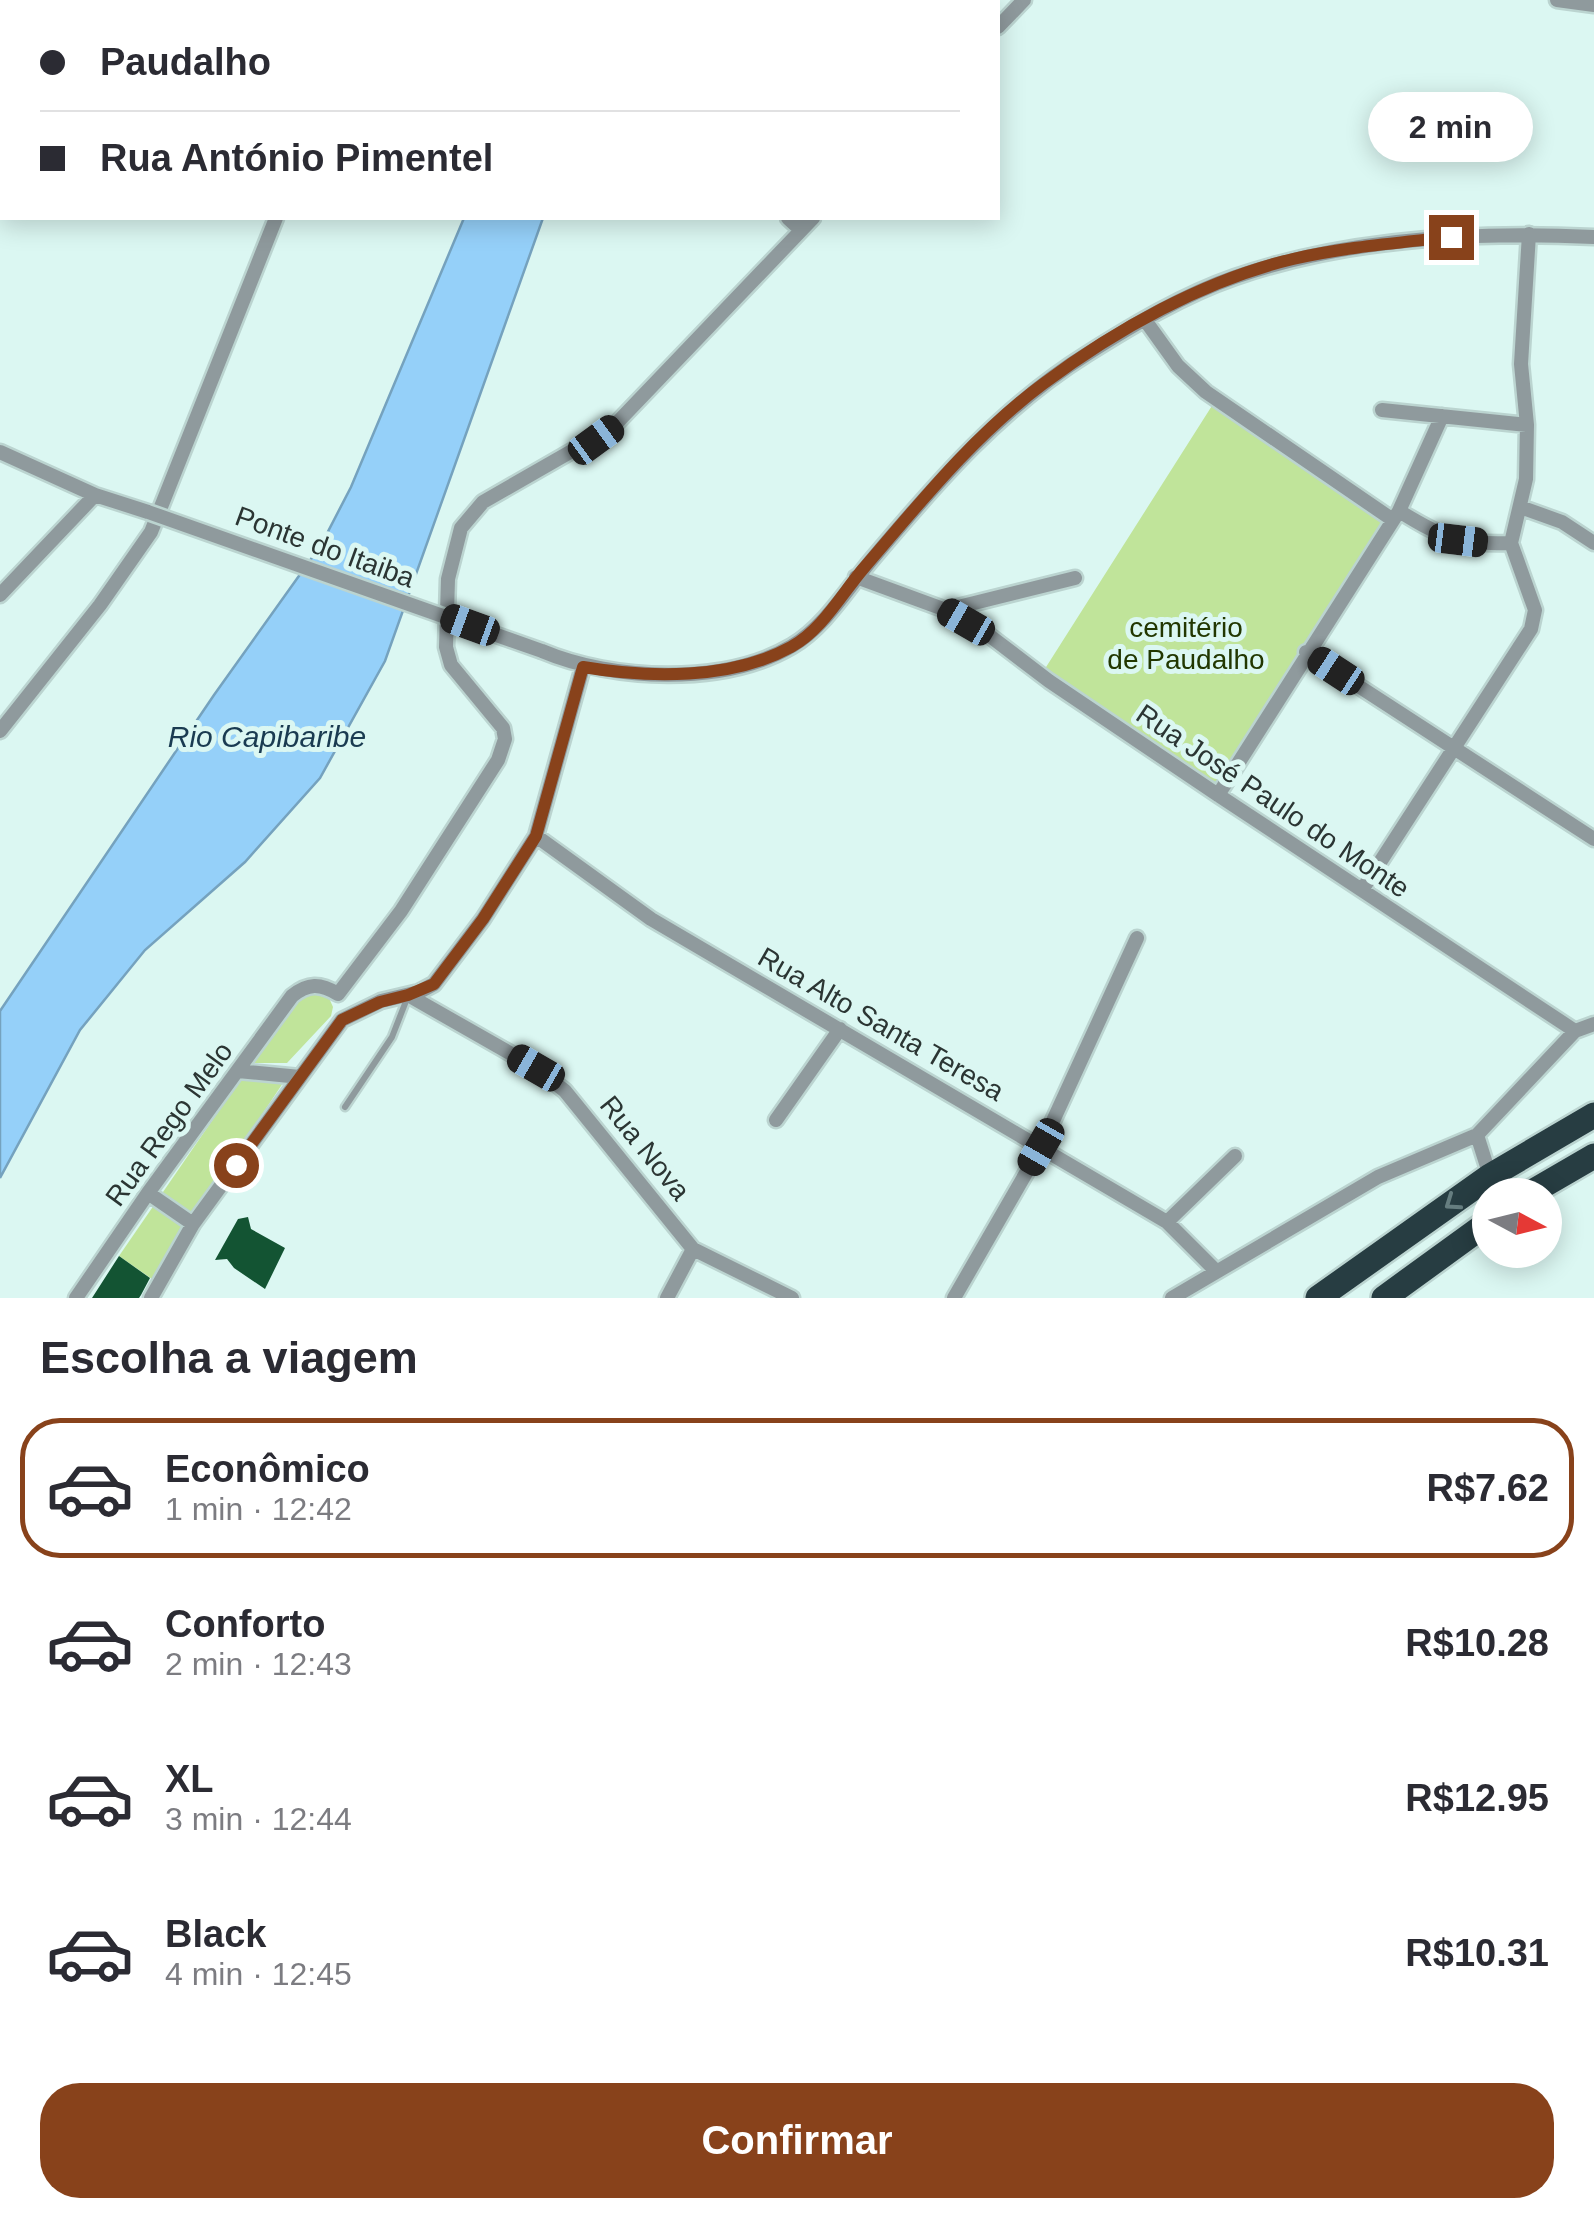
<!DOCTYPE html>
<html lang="pt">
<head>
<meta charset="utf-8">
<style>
  body { margin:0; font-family:Arial,sans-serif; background:#f7f7f7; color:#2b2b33; height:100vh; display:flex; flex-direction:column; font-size:38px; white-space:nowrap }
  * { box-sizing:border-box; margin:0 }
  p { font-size:32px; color:#7c7c81 }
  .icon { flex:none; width:55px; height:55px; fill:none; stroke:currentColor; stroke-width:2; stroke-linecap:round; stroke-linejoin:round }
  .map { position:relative; height:1298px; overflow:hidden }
  .panel { display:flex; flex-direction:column; background:#fff; flex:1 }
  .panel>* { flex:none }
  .banner { position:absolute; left:0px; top:0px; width:1000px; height:220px; box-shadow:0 5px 25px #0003; display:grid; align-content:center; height:220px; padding:0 40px; background:#fff }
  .needle { width:65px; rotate:97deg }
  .fabs { position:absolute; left:1472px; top:1178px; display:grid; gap:20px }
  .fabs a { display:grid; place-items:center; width:90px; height:90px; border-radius:50%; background:#fff; box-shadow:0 5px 25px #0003; font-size:50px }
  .end { position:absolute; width:45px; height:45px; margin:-22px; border:12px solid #88421b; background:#fff; box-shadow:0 0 0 5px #fff }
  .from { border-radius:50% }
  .bubble { position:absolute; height:70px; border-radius:35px; background:#fff; box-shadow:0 5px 25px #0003; font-size:32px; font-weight:600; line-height:70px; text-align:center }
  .car { position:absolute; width:30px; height:60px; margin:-30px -15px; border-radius:12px; box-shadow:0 0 8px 2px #0007; background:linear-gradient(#222 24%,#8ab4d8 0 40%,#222 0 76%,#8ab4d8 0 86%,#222 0) }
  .banner b { display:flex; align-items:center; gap:35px; height:95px; font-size:38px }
  .banner b+b { border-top:2px solid #e1e1e2 }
  .banner i { width:25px; height:25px; background:#2b2b33 }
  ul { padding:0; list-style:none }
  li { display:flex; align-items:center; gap:30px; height:140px; margin:0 20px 15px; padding:0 20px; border:5px solid transparent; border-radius:40px }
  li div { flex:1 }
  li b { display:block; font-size:38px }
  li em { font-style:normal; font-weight:600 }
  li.on { border-color:#88421b }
  li>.icon { width:90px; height:90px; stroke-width:1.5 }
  h2 { padding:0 40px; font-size:45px; line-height:120px }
  .primary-button { display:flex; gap:20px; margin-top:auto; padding:20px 40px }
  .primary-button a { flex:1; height:115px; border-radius:40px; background:#88421b; color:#fff; font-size:40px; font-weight:600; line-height:115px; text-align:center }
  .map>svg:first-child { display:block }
  .green { fill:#c0e49a }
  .water { fill:#95d0f9; stroke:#75a2be; stroke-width:2.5 }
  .building { fill:#135433 }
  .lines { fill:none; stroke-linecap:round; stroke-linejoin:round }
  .lane-casing { stroke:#bbd4d0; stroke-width:11 }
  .street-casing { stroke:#bbd4d0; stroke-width:19 }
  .highway-casing { stroke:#bbd4d0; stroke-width:30 }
  .lane { stroke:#8f9a9d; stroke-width:6 }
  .street { stroke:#8f9a9d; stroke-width:14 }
  .highway { stroke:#273d42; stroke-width:25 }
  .street-bridge-casing { stroke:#bbd4d0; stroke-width:19; stroke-linecap:butt }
  .street-bridge { stroke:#8f9a9d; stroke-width:14 }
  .oneway { stroke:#667e80 }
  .route { stroke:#88421b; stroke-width:12 }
  .labels { text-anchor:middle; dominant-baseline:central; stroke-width:10; stroke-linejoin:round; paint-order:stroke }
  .street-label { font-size:28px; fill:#2b3533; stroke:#dbf7f2 }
  .park-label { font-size:28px; fill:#223701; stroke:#dbf7f2 }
  .water-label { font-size:30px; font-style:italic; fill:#1a3b51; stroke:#dbf7f2 }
</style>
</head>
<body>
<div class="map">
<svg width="1594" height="1298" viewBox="0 0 1594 1298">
  <rect width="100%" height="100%" fill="#dbf7f2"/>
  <path class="green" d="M1215,401L1386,520L1217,793L1041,675Z
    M309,993L329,998L333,1007L331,1016L287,1063H255V1056L295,994Z
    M240,1080L283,1083L152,1279L119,1256Z"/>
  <path class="water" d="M464,218H543L385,661L320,778L245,862L145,950L80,1030L0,1178V1011L214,695L321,545L351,487Z"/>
  <path class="building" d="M248,1217L251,1229L285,1248L265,1289L234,1268L227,1259L215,1260L238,1219Z
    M119,1256L150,1278L141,1295L139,1298H92Z"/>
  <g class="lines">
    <g class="lane-casing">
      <path id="lane" d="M345,1107L392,1037L408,996"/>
    </g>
    <g class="street-casing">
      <path id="street" d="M69,0L74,2
        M1557,0L1594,5
        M126,2V0
        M261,2V0
        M337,2L338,0
        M998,27L1024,0
        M0,88L2,89
        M788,218L801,230
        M1145,320L1178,366L1206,392L1393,520
        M1382,410L1527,425
        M0,452L95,495L148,512
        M1520,507L1562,522L1594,543
        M1399,511C1443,538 1458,545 1511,543
        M1511,543L1526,479L1527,425L1521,364L1529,234
        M856,577L946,610L986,633L1049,681L1218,795L1575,1031
        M0,595L95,495
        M946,610L1075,578
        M542,651C613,681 724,686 792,646C826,626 849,586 874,557C938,481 1002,407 1087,354C1133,325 1183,295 1235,277C1348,238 1475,231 1594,237
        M1306,652L1594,839
        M0,731L100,605L151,532L276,218
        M1218,795L1399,511L1442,416
        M536,836L651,919L1167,1222L1215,1270
        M1362,890L1531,629L1535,610L1511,543
        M408,995L536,1068L565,1091L693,1249L792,1298
        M238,1071L300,1077
        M776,1120L840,1029
        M1477,1135L1490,1176
        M148,1193L193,1224
        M1167,1222L1235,1156
        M76,1298L148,1193L292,996C308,983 320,983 338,994L401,911L498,760L505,739L503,728L451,665L446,647L448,579L461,528L483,502L612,428L813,218
        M151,1298L193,1224L342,1020L381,1001L419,992L434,984L483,919L536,836L583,667
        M667,1298L693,1249
        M954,1298L1041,1147L1137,938
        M1172,1298L1378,1177L1477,1135L1575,1031L1594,1024"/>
    </g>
    <g class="highway-casing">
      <path id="highway" d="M1527,1195L1594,1156
        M1318,1298L1490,1176L1594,1115
        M1384,1298L1490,1221"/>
    </g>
    <use href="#lane" class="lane"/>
    <use href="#street" class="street"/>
    <use href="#highway" class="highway"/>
    <g class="street-bridge-casing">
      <path id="street-bridge" d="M148,512L542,651"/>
    </g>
    <use href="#street-bridge" class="street-bridge"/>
  </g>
  <defs><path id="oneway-chevron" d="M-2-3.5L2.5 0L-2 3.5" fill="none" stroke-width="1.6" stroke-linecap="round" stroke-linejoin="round" transform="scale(2.5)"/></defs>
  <use class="oneway" href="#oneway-chevron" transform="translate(1452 1203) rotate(145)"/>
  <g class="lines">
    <path class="route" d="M236,1165L342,1020L380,1002L408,995L434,984L483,919L536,836L583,667C648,678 731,680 791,647C822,630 841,595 863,569C919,504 973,436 1043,384C1115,330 1204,280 1293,259C1345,247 1398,243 1451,237"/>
  </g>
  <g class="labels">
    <g class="street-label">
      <text transform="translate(325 547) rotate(20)">Ponte do Itaiba</text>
      <text transform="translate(1273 801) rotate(34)">Rua José Paulo do Monte</text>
      <text transform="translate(881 1024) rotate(30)">Rua Alto Santa Teresa</text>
      <text transform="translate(169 1124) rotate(-54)">Rua Rego Melo</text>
      <text transform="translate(645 1148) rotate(51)">Rua Nova</text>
    </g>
    <g class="park-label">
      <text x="1186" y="627">cemitério<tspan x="1186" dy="32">de Paudalho</tspan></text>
    </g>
    <g class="water-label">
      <text x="267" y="736">Rio Capibaribe</text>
    </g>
  </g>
</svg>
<div class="fabs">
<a><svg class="needle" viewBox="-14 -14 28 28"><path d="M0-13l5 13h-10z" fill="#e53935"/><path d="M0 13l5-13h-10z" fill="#7c7c81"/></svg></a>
</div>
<i class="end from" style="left:236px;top:1165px"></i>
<i class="end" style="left:1451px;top:237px"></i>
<div class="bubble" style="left:1368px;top:92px;width:165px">2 min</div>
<i class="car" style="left:596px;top:440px;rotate:54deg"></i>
<i class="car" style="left:1458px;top:540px;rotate:97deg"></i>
<i class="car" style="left:966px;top:622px;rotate:300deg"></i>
<i class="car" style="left:470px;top:625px;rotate:290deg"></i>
<i class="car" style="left:1336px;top:671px;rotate:303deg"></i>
<i class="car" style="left:536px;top:1068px;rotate:300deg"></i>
<i class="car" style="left:1041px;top:1147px;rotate:210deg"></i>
<div class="banner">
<b><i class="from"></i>Paudalho</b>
<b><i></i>Rua António Pimentel</b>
</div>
</div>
<section class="panel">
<h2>Escolha a viagem</h2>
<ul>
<li class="on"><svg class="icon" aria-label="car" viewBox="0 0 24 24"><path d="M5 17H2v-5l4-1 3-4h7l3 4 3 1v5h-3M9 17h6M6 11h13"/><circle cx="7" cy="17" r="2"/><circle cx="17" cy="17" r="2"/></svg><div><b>Econômico</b><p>1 min · 12:42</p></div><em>R$7.62</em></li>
<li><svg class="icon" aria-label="car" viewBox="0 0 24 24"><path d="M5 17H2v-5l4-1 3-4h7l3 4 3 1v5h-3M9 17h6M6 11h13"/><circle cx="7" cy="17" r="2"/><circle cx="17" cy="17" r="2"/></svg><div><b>Conforto</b><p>2 min · 12:43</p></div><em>R$10.28</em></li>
<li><svg class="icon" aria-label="car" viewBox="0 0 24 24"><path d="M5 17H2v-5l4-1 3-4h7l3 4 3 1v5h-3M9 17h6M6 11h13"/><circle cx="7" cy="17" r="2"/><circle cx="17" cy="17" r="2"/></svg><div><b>XL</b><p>3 min · 12:44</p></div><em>R$12.95</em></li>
<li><svg class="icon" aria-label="car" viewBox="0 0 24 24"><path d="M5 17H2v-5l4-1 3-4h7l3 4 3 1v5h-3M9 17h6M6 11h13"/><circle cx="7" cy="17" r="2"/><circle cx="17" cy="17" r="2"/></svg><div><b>Black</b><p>4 min · 12:45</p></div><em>R$10.31</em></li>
</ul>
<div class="primary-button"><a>Confirmar</a></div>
</section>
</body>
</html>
